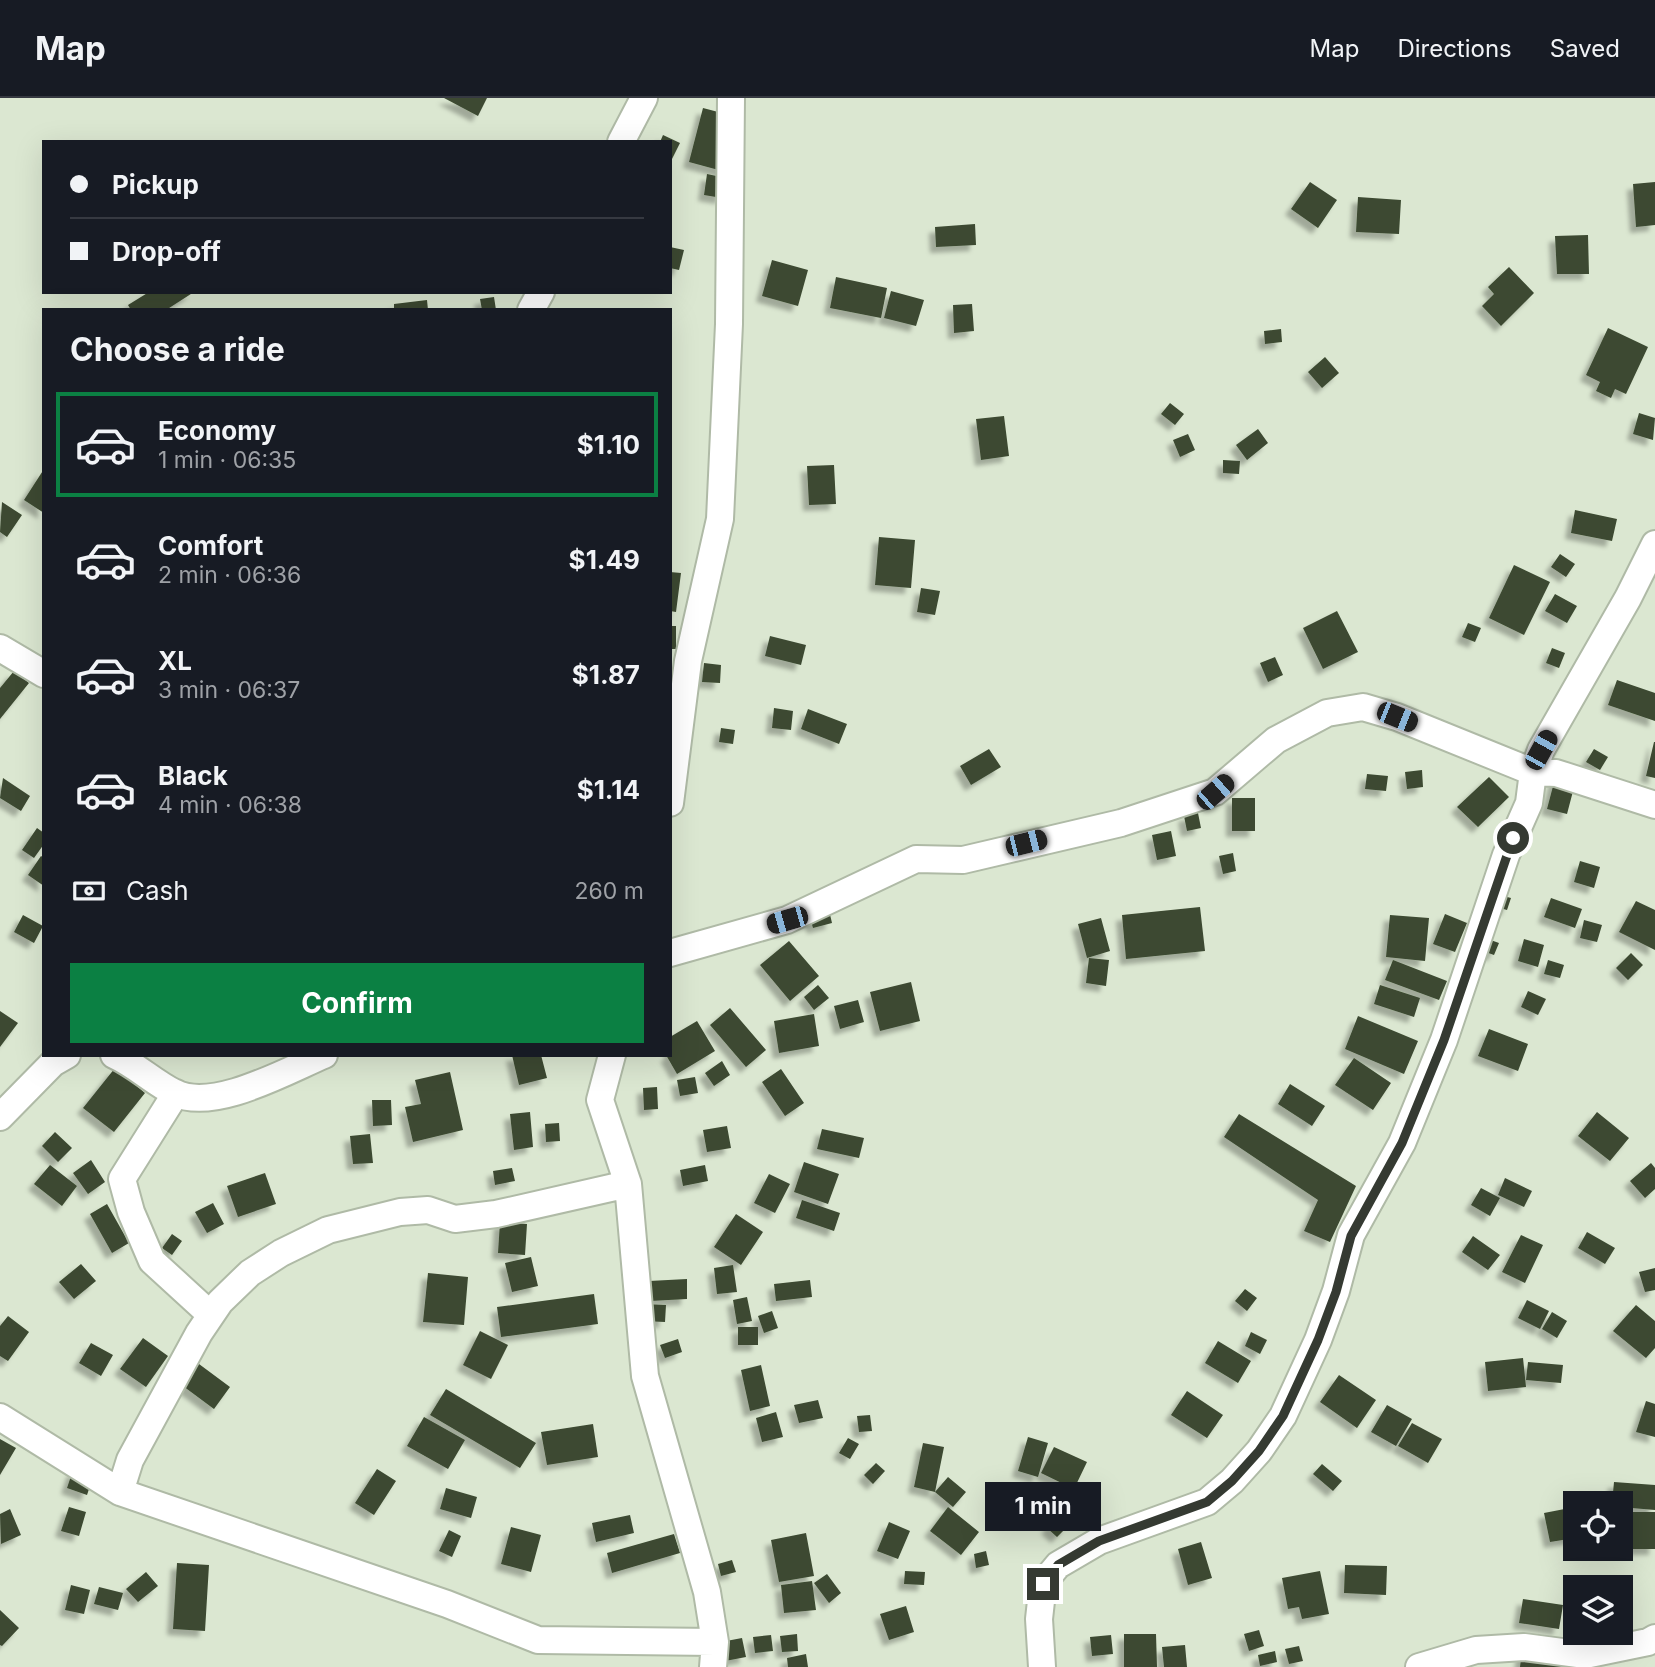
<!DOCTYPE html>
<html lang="en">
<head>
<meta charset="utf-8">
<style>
  body { margin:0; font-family:Inter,sans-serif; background:#242831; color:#f1f3f6; height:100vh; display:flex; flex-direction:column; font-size:26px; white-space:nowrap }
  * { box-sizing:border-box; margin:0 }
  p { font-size:23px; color:#9ea1a6 }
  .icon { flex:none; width:38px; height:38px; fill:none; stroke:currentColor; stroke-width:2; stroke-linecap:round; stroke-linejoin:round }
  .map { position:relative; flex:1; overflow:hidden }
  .details { position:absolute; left:42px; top:210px; width:630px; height:749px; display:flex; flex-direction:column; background:#171b24; border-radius:0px; box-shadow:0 7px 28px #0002 }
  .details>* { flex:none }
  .top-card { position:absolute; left:42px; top:42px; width:630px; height:154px; border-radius:0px; box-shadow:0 7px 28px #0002; display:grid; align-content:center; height:154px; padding:0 28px; background:#171b24 }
  .fabs { position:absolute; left:1563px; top:1393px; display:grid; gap:14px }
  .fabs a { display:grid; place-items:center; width:70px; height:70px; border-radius:0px; background:#171b24; box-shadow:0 7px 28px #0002; font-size:35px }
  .end { position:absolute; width:32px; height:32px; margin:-16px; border:9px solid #353a32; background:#fff; box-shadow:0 0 0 4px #fff }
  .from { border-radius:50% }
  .bubble { position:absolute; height:49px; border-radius:0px; background:#171b24; box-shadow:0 7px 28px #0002; font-size:23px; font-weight:700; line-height:49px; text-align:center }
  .car { position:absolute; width:21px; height:42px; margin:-21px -10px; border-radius:9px; box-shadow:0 0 5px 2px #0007; background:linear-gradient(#222 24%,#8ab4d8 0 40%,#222 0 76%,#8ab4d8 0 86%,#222 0) }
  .top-card b { display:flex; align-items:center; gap:24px; height:66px; font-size:26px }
  .top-card b+b { border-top:2px solid #363941 }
  .top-card i { width:18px; height:18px; background:#f1f3f6 }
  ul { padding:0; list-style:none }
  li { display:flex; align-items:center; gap:21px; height:105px; margin:0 14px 10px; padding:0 14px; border:4px solid transparent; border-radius:0px }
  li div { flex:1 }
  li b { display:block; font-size:26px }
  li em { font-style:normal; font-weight:700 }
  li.current { border-color:#0b8043 }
  li>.icon { width:63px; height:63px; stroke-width:1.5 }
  h2 { padding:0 28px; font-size:32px; line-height:84px }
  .pay { display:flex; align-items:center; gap:18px; height:77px; padding:0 28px; font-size:26px }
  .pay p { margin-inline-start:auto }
  .action { display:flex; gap:14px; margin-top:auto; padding:14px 28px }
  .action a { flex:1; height:80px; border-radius:0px; background:#0b8043; color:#fff; font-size:28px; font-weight:700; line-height:80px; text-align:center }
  header { display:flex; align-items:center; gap:42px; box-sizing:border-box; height:98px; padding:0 35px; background:#171b24; border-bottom:2px solid #363941 }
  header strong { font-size:33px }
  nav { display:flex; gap:38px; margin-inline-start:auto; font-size:24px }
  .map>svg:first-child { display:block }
  .building { fill:#3c4a31; filter:url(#shadow) }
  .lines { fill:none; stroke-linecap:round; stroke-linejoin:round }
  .minor-casing { stroke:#afbaa6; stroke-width:30 }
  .minor { stroke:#fff; stroke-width:26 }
  .route { stroke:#353a32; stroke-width:9 }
</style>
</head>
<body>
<header>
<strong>Map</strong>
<nav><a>Map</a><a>Directions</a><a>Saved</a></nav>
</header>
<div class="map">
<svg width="1655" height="1569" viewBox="0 0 1655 1569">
  <defs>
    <filter id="shadow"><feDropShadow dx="-6" dy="6" stdDeviation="2" flood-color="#0004"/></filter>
  </defs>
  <rect width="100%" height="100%" fill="#dbe7d1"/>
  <path class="building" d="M444,0H487L478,18Z
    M703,10L741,20L726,74L689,64Z
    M663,37L680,45L670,65V44H660Z
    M707,76L726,80L722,100L704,97Z
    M1310,84L1337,102L1318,130L1291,111Z
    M1655,84V127L1636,129L1633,86Z
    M1358,99L1401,102L1399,136L1356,134Z
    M975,126L976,147L936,149L935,129Z
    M1588,137L1589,176H1557L1555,138Z
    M670,149L684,152L679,172L670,170Z
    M772,162L808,172L798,208L762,198Z
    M1509,169L1534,195L1501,228L1482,208L1494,196L1488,189Z
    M836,179L887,190L881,220L830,210Z
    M891,193L924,202L916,228L884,220Z
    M149,194H194L166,212H131L128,207Z
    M494,199L496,212H482L480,201Z
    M427,202L428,212H394V206Z
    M972,206L974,233L954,235L953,207Z
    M1608,230L1648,249L1626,296L1615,291L1611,300L1596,293L1600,284L1586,277Z
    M1281,231L1282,244L1265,246L1264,233Z
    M1325,259L1339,275L1322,290L1308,274Z
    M1170,305L1184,316L1175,327L1161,316Z
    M1639,315L1655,320L1653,342L1633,336Z
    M1004,318L1009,358L981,362L976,321Z
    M1258,331L1268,345L1247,362L1236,347Z
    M1188,336L1195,352L1180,359L1173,342Z
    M1223,362L1240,363L1239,376L1223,375Z
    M834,367L836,406L809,407L807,368Z
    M44,371V415L24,402Z
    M2,404L22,417L7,439L0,434Z
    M1575,412L1617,421L1612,443L1571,435Z
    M879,439L915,442L911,490L875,487Z
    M1560,456L1575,466L1566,479L1551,469Z
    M1514,467L1550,484L1524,537L1489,520Z
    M670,474L681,475L676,514L670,513Z
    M921,490L940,493L935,517L917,514Z
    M1555,496L1577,508L1567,525L1545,513Z
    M1337,513L1358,554L1323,571L1303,530Z
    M1468,525L1481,530L1475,544L1462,539Z
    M670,528H676V551H670Z
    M770,538L806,547L801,567L765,558Z
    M1552,550L1565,555L1559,570L1546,565Z
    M1275,559L1283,577L1268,584L1260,565Z
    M704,565L721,567L720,585L702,584Z
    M14,573L29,585L0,621V590Z
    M1617,582L1655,595V623L1608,607Z
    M774,610L793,613L791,632L772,630Z
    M808,611L847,626L839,646L801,631Z
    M721,630L735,632L733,646L719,644Z
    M1654,644H1655V680L1646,678Z
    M989,651L1001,669L971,687L960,668Z
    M1594,651L1608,659L1600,672L1586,664Z
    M1422,672L1423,689L1407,691L1405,674Z
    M1557,673L1577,678L1567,716L1547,711Z
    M1367,676L1388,678L1386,693L1365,691Z
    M1489,679L1509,699L1478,729L1457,709Z
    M3,680L30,698L21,713L0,700Z
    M1232,700H1255V733H1232Z
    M1198,715L1201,730L1187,733L1184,718Z
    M37,730L44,735V746L34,760L22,752Z
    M1171,733L1176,758L1157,762L1152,737Z
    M1233,755L1236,773L1223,776L1219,758Z
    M41,758L44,760V788L28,777Z
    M1580,763L1600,769L1594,790L1574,784Z
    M1496,796L1511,800L1507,812L1493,808Z
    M1551,800L1582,811L1575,830L1544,819Z
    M1636,803L1655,812V852L1619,834Z
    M828,808L832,825L813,830L808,813Z
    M1200,809L1205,853L1126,861L1122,817Z
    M1445,816L1467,825L1455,854L1433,846Z
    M23,817L43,828L34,845L14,834Z
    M1390,817L1429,820L1425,863L1386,859Z
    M1101,820L1110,853L1087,860L1078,826Z
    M1584,822L1602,827L1597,844L1580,840Z
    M1485,840L1499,845L1494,857L1480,852Z
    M1524,841L1544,847L1538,869L1518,863Z
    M789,843L819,878L790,903L760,867Z
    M1631,855L1643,867L1628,882L1616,870Z
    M1089,860L1109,862L1106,888L1086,885Z
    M1393,862L1447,883L1439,902L1385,882Z
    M1548,862L1564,867L1560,880L1544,876Z
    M911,884L920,923L880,933L870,894Z
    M818,887L829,900L814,912L804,899Z
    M1380,887L1420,900L1414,919L1374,906Z
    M1528,893L1546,901L1538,917L1521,909Z
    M858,902L864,924L840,931L834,908Z
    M730,910L766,952L746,969L710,927Z
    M0,913L18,925L0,949Z
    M814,916L819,948L779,955L774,923Z
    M1358,918L1418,943L1404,976L1345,951Z
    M697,923L715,953L677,976L666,957H670V939Z
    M1489,931L1528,946L1518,973L1478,958Z
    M512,957H541L547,980L519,987Z
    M1354,960L1391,985L1373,1012L1335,987Z
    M722,963L730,977L714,988L705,975Z
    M115,970L145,995L114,1034L83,1010Z
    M781,971L804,1005L785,1018L762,984Z
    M450,974L463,1032L413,1044L405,1009L421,1006L415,982Z
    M695,979L698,995L680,998L677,982Z
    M1290,986L1325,1008L1312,1028L1278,1006Z
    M657,989L658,1011L644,1012L643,990Z
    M372,1002H391L392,1027L373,1028Z
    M530,1014L533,1049L514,1052L510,1016Z
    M1597,1014L1629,1040L1610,1063L1578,1038Z
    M1239,1016L1356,1088L1330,1144L1304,1133L1318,1102L1224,1039Z
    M559,1025L560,1043L546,1044L545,1026Z
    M727,1028L731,1050L707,1054L703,1032Z
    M822,1031L864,1040L859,1060L817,1051Z
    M55,1034L72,1050L58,1064L42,1048Z
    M370,1036L373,1065L353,1066L350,1038Z
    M91,1062L105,1084L88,1096L73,1075Z
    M804,1064L839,1076L828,1106L794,1094Z
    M1651,1065L1655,1070V1091L1645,1100L1630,1083Z
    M50,1067L77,1088L62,1108L34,1086Z
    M705,1067L708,1083L683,1088L680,1072Z
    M512,1070L515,1083L495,1087L493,1073Z
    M265,1075L276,1106L238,1119L227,1088Z
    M769,1076L790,1086L775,1115L754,1105Z
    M1505,1080L1532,1093L1524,1109L1498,1097Z
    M1481,1090L1500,1100L1490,1118L1471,1107Z
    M802,1102L840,1115L834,1133L796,1120Z
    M213,1105L224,1126L207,1135L195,1114Z
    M107,1106L129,1145L112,1155L90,1116Z
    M736,1116L763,1134L741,1167L714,1149Z
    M500,1124L527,1126L525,1157L498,1155Z
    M1587,1134L1615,1150L1605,1166L1578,1150Z
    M172,1136L182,1143L172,1157L162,1150Z
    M1521,1137L1543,1147L1525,1185L1502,1174Z
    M1473,1138L1500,1157L1488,1172L1462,1154Z
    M531,1159L538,1188L512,1194L505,1165Z
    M81,1166L96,1183L74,1201L59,1184Z
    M733,1167L737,1194L717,1196L714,1170Z
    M1655,1170V1192L1645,1194L1639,1174Z
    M428,1175L468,1179L464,1227L423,1224Z
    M687,1181V1201L650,1203L649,1183Z
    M810,1182L812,1199L776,1203L774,1186Z
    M1245,1191L1257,1200L1247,1213L1235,1203Z
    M594,1196L598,1226L501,1239L497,1209Z
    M747,1199L752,1223L737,1226L733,1202Z
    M1527,1202L1549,1213L1540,1231L1518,1220Z
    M643,1206L666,1207L665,1224L643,1223Z
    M1636,1207L1655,1223V1250L1646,1260L1613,1233Z
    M772,1213L778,1230L764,1235L758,1218Z
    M1552,1214L1567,1223L1557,1240L1542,1231Z
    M8,1218L29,1234L8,1263L0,1258V1228Z
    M738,1229H758V1247H738Z
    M480,1233L508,1247L491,1281L463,1267Z
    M1251,1234L1267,1242L1260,1256L1245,1248Z
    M143,1240L168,1258L146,1289L120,1271Z
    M678,1241L682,1254L665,1260L660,1247Z
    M1218,1243L1251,1263L1238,1285L1205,1265Z
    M91,1245L113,1257L101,1278L79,1265Z
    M1523,1260L1526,1289L1488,1293L1485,1264Z
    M1528,1264L1563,1267L1561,1285L1526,1282Z
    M199,1266L230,1289L214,1311L183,1288Z
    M761,1267L770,1308L750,1313L741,1272Z
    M1339,1277L1376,1302L1357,1330L1320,1304Z
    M446,1291L536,1345L520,1370L430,1317Z
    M1187,1293L1223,1317L1207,1340L1171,1317Z
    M818,1302L823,1320L799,1325L794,1307Z
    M1646,1303L1655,1306V1339L1636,1334Z
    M1387,1307L1412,1321L1396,1348L1371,1334Z
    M776,1314L783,1339L762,1344L756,1320Z
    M870,1317L872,1333L859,1334L857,1318Z
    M424,1319L465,1342L448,1371L407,1348Z
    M1412,1325L1442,1341L1428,1365L1398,1348Z
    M593,1326L598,1359L547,1367L541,1334Z
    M1028,1339L1048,1345L1038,1379L1018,1373Z
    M848,1340L859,1346L850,1361L839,1355Z
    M0,1341L16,1350L0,1377Z
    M923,1345L944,1349L935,1394L914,1389Z
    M1054,1349L1087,1364L1074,1391L1041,1375Z
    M876,1365L885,1373L873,1386L864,1377Z
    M1322,1366L1342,1383L1333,1393L1313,1376Z
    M377,1371L396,1383L374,1417L355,1405Z
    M73,1372L93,1379L87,1397L67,1390Z
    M948,1379L966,1394L953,1409L935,1394Z
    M1614,1384L1655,1387V1412L1620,1409V1405H1612Z
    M446,1390L477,1399L471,1420L440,1411Z
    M1011,1394L1020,1405L1010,1413L1001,1403Z
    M69,1409L86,1414L79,1438L61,1433Z
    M948,1409L979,1434L961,1457L930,1433Z
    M1575,1409V1440L1550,1444L1544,1415Z
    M10,1411L21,1437L1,1446L0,1416Z
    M1620,1414H1655V1451H1620Z
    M630,1417L634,1435L596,1444L592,1425Z
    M1057,1419L1068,1428L1057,1439L1047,1430Z
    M889,1424L910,1433L898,1461L877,1453Z
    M511,1429L541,1437L531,1474L501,1466Z
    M449,1432L461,1438L452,1459L439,1453Z
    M806,1435L814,1478L779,1484L771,1442Z
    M674,1436L680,1455L612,1475L607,1455Z
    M1201,1444L1212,1480L1188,1487L1178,1451Z
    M986,1453L989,1467L976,1470L974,1456Z
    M732,1462L736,1474L721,1478L718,1466Z
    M177,1465L209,1467L205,1533L173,1531Z
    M1345,1467L1387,1468L1386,1497L1344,1495Z
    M905,1473L925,1474L924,1487L904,1486Z
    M1320,1473L1329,1516L1302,1521L1299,1509L1288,1511L1282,1480Z
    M146,1474L158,1488L138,1504L126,1491Z
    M827,1476L841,1495L829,1505L814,1485Z
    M812,1483L816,1512L784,1515L781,1487Z
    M71,1487L90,1492L84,1516L65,1512Z
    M99,1489L123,1495L118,1512L94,1506Z
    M1523,1501L1563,1507L1559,1531L1519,1525Z
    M906,1508L914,1534L889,1542L880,1516Z
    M0,1512L19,1530L2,1548L0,1547Z
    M1259,1532L1264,1548L1249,1553L1244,1536Z
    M797,1536L798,1553L782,1554L780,1538Z
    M1124,1536H1156L1157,1569H1124Z
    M771,1537L773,1553L755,1555L753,1539Z
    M1111,1537L1113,1556L1092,1558L1090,1539Z
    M742,1540L746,1559L725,1563L721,1544Z
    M1185,1547L1187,1569H1164L1162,1549Z
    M1299,1548L1303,1563L1289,1566L1285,1551Z
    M1522,1552L1564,1557L1562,1569H1520Z
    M1275,1553L1277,1564L1260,1568L1258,1557Z
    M806,1556L808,1569H788L787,1560Z"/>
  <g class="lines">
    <g class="minor-casing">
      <path id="minor" d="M621,44L644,0
        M531,212L541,194
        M0,550L44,576
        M670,705L688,563L720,421L729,226L731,0
        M670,855L787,822L916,761L963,762L1121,725L1215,694L1276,642L1327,615L1363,609L1397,619L1533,674L1541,652L1628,500L1655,446
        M114,957C136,967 153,984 175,995C214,1014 286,973 324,957
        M612,957L600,1002L628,1086L645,1278L707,1494L715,1544L713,1569
        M176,995L122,1081L131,1114L152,1163L211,1217
        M0,1019L53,965L67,957
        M0,1319L120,1394L447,1506L538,1542L715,1544
        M120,1394L130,1362L199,1235L220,1204L250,1175L281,1155L328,1132L400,1114L428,1112L455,1121L496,1116L628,1086
        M1042,1569L1039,1521L1043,1485L1058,1467L1099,1443L1207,1404L1232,1383L1259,1353L1283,1318L1318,1242L1336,1193L1351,1137L1402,1045L1444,942L1506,757L1529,705L1533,674L1556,675L1655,707
        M1419,1569L1476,1552L1524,1549L1585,1557L1648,1544L1655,1540"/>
    </g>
    <use href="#minor" class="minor"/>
  </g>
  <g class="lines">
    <path class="route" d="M1043,1486L1058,1467L1099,1443L1207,1404L1232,1383L1259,1353L1283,1318L1318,1242L1336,1194L1351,1138L1402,1045L1444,942L1513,740"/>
  </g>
</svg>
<div class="fabs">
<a><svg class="icon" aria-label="locate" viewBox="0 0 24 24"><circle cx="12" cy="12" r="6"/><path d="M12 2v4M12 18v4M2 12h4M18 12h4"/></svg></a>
<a><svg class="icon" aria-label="layers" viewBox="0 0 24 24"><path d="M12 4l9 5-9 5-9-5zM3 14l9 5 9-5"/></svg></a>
</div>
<i class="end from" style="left:1513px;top:740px"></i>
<i class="end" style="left:1043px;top:1486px"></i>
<div class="bubble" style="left:985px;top:1384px;width:116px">1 min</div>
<i class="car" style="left:1397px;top:619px;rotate:112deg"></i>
<i class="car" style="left:1541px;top:652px;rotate:29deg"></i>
<i class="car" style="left:1215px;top:694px;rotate:49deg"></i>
<i class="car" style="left:1026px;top:745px;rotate:76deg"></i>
<i class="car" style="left:787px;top:822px;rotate:254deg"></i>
<div class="top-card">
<b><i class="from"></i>Pickup</b>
<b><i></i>Drop-off</b>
</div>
<section class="details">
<h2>Choose a ride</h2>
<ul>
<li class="current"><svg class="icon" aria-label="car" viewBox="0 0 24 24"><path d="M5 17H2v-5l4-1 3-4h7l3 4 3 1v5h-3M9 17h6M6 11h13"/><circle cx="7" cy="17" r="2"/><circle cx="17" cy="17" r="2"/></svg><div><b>Economy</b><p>1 min · 06:35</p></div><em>$1.10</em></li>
<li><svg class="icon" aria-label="car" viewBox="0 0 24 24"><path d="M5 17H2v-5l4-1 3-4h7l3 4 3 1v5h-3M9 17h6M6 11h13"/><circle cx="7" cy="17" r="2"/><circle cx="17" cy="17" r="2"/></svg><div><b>Comfort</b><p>2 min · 06:36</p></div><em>$1.49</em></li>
<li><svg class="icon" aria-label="car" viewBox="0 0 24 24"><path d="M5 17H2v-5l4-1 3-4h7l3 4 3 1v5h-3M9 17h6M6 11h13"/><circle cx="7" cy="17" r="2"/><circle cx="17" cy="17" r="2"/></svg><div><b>XL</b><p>3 min · 06:37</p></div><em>$1.87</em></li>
<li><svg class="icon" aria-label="car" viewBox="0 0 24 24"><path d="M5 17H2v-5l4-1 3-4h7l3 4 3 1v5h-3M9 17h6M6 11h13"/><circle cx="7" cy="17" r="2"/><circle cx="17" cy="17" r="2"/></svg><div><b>Black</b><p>4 min · 06:38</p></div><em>$1.14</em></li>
</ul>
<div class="pay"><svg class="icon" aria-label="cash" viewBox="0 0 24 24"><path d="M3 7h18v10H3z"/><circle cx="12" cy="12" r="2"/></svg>Cash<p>260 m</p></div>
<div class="action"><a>Confirm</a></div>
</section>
</div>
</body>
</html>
